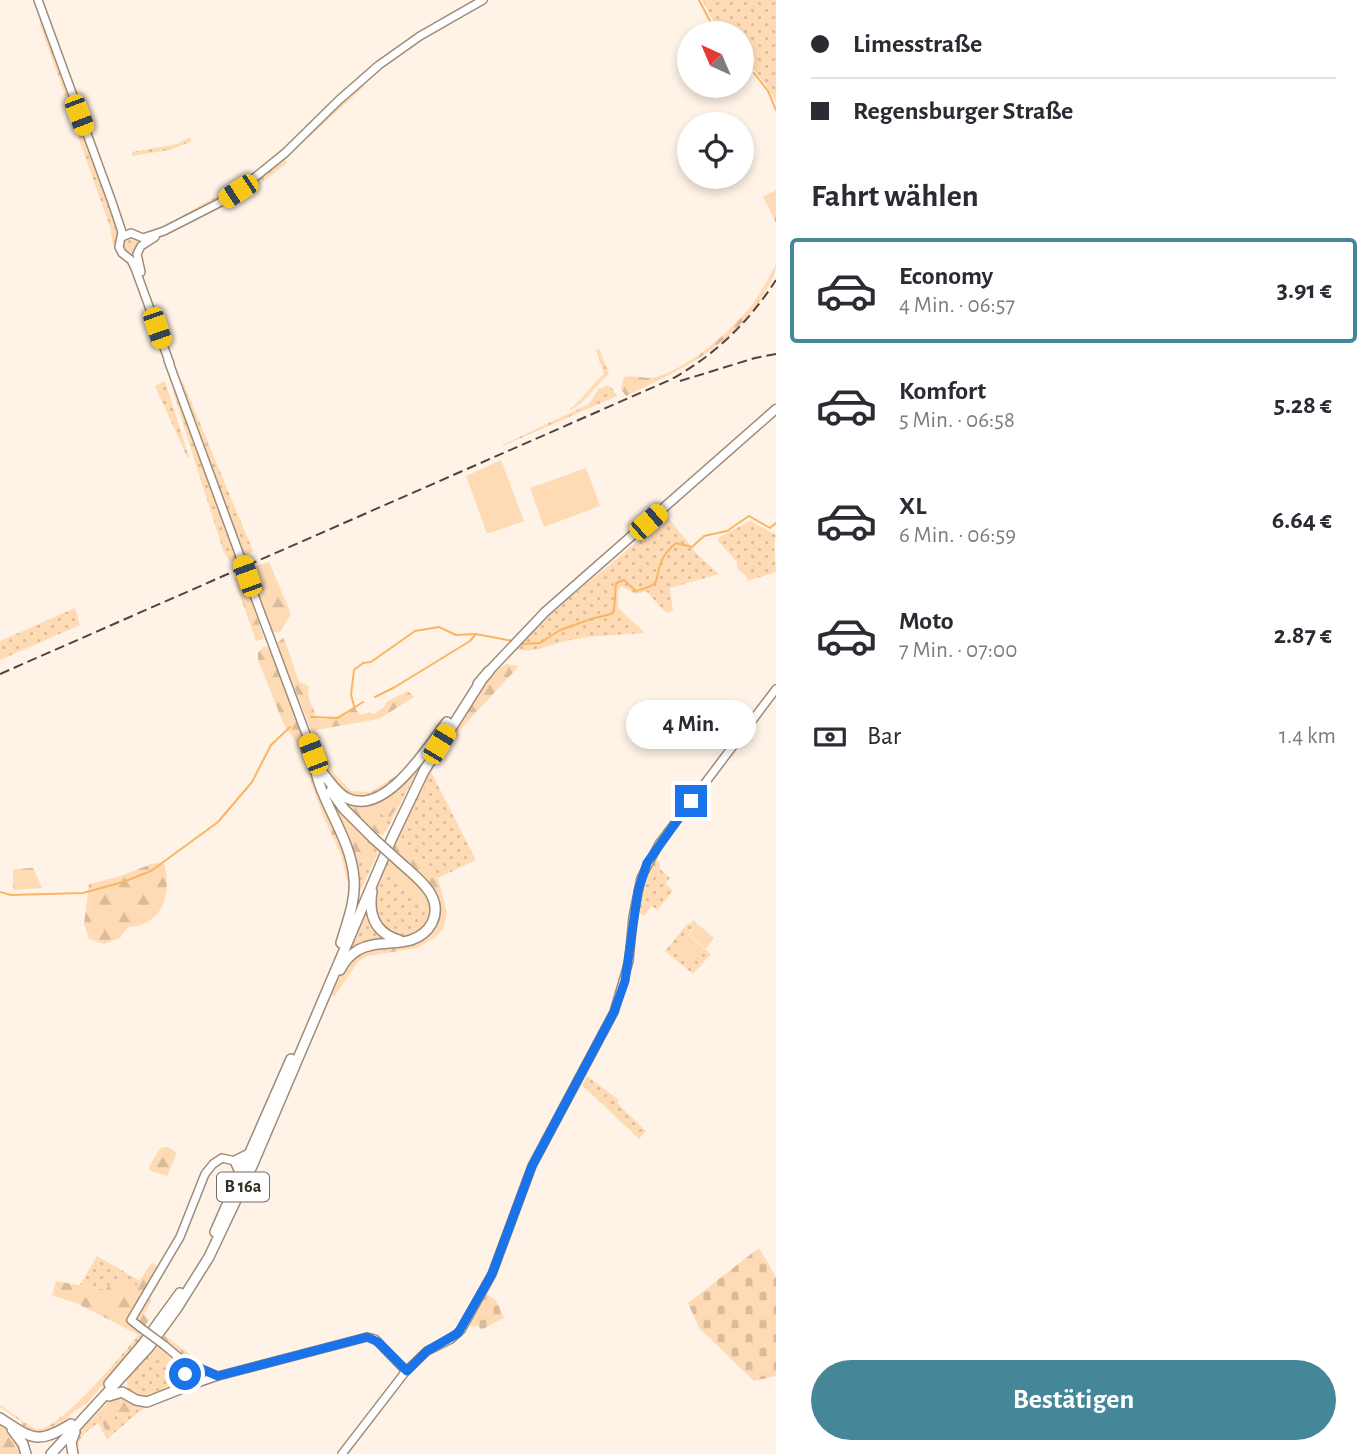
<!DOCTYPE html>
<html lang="de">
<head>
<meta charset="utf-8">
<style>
  body { margin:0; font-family:"Alegreya Sans",sans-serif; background:#f2f2f3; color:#2b2b33; height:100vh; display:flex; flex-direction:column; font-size:26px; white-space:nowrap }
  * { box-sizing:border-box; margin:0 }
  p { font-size:23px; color:#7c7c81 }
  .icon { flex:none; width:38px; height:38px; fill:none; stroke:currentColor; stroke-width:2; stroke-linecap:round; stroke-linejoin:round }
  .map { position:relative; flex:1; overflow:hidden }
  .sheet { display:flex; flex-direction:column; background:#fff; width:595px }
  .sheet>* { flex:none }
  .guide { display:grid; align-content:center; height:154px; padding:0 35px; background:#fff }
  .needle { width:46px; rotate:316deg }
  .controls { position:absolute; left:677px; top:21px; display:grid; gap:14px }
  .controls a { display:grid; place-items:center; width:77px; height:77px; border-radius:50%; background:#fff; box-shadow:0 4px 10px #0003; font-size:35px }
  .end { position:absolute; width:32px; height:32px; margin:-16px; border:9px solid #1a73e8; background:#fff; box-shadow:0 0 0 4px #fff }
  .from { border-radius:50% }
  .bubble { position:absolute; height:49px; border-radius:24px; background:#fff; box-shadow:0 4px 10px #0003; font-size:23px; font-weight:700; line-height:49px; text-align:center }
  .car { position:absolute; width:21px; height:42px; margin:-21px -10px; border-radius:9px; box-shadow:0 0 5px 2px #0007; background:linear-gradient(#f5c518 24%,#345 0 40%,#f5c518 0 76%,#345 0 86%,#f5c518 0) }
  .guide b { display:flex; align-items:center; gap:24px; height:66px; font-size:26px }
  .guide b+b { border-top:2px solid #e1e1e2 }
  .guide i { width:18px; height:18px; background:#2b2b33 }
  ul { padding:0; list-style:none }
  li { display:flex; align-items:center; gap:21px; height:105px; margin:0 14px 10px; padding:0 21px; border:4px solid transparent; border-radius:7px }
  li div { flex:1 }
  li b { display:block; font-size:26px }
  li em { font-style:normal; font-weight:700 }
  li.selected { border-color:#458799 }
  li>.icon { width:63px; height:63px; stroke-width:1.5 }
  h2 { padding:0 35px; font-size:32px; line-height:84px }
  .pay { display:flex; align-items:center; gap:18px; height:77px; padding:0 35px; font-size:26px }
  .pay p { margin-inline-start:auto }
  .action { display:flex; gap:14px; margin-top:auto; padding:14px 35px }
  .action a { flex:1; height:80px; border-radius:42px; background:#458799; color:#fff; font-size:28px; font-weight:700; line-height:80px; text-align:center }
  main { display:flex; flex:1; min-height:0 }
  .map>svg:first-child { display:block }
  .grass { fill:url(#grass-dots) }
  .forest { fill:url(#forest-firs) }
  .cemetery { fill:url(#cemetery-stones) }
  .garden { fill:#fedbb5 }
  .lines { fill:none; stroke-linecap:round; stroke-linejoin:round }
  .stream { stroke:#fbb461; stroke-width:2 }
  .secondary-casing { stroke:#9e8c79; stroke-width:10 }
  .primary-casing { stroke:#9e8c79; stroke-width:11 }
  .highway-casing { stroke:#9e8c79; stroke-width:12 }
  .secondary { stroke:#fff; stroke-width:7 }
  .primary { stroke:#fff; stroke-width:8 }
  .highway { stroke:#fff; stroke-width:9 }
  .rail { stroke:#4e463e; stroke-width:2; stroke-dasharray:10 5; stroke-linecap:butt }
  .secondary-bridge-casing { stroke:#9e8c79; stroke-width:10; stroke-linecap:butt }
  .highway-bridge-casing { stroke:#9e8c79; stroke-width:12; stroke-linecap:butt }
  .secondary-bridge { stroke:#fff; stroke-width:7 }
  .highway-bridge { stroke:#fff; stroke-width:9 }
  .route { stroke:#1a73e8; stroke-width:9 }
  .labels { text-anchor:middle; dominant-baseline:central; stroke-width:6; stroke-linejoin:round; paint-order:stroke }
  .shield { fill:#fff; stroke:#716c66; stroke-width:2 }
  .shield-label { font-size:18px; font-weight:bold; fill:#342d25 }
</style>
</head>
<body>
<main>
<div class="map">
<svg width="776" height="1454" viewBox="0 0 776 1454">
  <defs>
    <pattern id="grass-dots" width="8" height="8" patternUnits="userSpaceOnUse" patternTransform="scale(1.75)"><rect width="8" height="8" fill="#fedbb5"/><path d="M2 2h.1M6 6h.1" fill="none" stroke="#dabc9c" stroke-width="1.8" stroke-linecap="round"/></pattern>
    <pattern id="forest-firs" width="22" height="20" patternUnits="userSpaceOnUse" patternTransform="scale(1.75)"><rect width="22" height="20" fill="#fedbb5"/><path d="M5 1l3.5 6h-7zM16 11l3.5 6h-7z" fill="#dabc9c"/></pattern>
    <pattern id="cemetery-stones" width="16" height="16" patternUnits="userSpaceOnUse" patternTransform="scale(1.75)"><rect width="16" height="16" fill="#fedbb5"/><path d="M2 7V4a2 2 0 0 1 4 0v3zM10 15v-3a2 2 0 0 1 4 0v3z" fill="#dabc9c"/></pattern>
  </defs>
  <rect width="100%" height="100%" fill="#fff3e7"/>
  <path class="grass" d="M702,0H776V102L765,84L742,55V33H723L714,23Z
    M40,19L67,90L66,99L40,25Z
    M362,82L365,86L309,137L307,135Z
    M68,108H71L76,114L119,227L120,233L113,246L110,227Z
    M190,137L192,141L170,150L132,156V152L177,144Z
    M284,157L287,163L252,190L249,186Z
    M235,185V189L183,219L182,216Z
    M122 245a8 8 0 1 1 16 0a8 8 0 1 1-16 0Z
    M599,348L609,374C595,386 587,401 571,410L570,409C583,398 592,385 604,374L596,350Z
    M165,381L189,457L188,459L155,386Z
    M181,381L183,382L253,551L245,557Z
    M606,385L611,387L617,396L503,446L502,445L589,404L598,390Z
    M174,388L238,560L229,561L223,550L173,392Z
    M667,516L697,554L719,574L670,588L673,611L665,612L646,591L636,594L621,586L618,591V608L645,633C618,635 588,635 562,642C542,647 536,653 514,649C562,601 616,561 667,516Z
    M750,521L776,535L774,544L776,572L747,581L748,578L737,568V562L718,541L719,537Z
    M75,608L80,625L0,660V641Z
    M430,747L388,827L366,814L373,812L377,813L395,804V797L408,781V777L390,795L377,800Z
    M431,772L476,860L438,878L398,842Z
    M348,819L379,848L377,855L357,898L352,854L358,852L365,854L364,868L377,855Z
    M387,856L390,858L388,871L419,897L423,912L427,897C444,917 416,940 396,937L376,921L374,895Z
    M655,859L660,863V869L670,878L665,883L673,891L657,910L652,906L644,916L639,912C641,896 647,872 655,859Z
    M368,901L388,939L343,961Z
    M688,923L694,927L688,935L711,954L693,974L665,951Z
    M587,1076L619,1100L617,1103L646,1131L639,1139L582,1085Z
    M97,1256L140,1281L134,1289L106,1290L80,1285Z
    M140,1332L146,1336L87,1403L72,1413L57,1429L41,1436L19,1427L22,1422L0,1407V1405C7,1409 30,1427 36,1429C56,1435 127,1350 140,1332Z
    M154,1352L171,1368L165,1380L180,1374L175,1387C157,1394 143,1403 127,1389V1379L136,1367L141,1369Z
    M118,1395L135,1402L120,1399L110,1421L121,1411H130L139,1404L146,1406L107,1439L98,1423C87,1431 75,1438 79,1454H75L73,1442L76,1435L114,1396Z"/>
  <path class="forest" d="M776,190V223L763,197Z
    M776,264C776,276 770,284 764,294C734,345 678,372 626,396L621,389L624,377C635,374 646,380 656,377C689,368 734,329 754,302C762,290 769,277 776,264Z
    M269,562L291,614L280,632L272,633L249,568Z
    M242,572L264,639L256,641L234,578Z
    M284,637L299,682L309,686L308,695L317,719C328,722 343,714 353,707L361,715L369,712L374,714L384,707L386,702L408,691L414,697L379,719L316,730L334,773L351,791L370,792L396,776L398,779L367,799L346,796L329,776L277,643Z
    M264,646L270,648L297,721L319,791L346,850L350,881H347L341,855L324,818L296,742L284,725L258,660V653Z
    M507,664L519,666L458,732L459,735L444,750L445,752L440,754L399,842L438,878L447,913L444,927L436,937L417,948L367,956L358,962L334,997L331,994C339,978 346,961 362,951C389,935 438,953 439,909L391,849C411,806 465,684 507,664Z
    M408,777L409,781L395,797L398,801L395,804L397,807L390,817L373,812L367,814L387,824L388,827L383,835C366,832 355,817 346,802C375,808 389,797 408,777Z
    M328,793L377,855L368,869L364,868L365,854L358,852L352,854L326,796Z
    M390,858C405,872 438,893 426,917L419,897L388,871Z
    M164,862C172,893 164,925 128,927L120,938L104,944L89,939L84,924L89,884L121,876L151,864Z
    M33,868L42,888L13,890V869Z
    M168,1147L177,1153L167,1176L151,1171L149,1167L160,1148Z
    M152,1262L159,1268L143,1295L152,1300L144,1314L149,1320L139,1335L78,1304L52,1295L56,1281L106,1290L113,1278L134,1289Z
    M165,1336L216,1373C195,1365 178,1355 162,1339Z
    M156,1343C167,1352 181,1359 180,1374L174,1375L168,1383L165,1380L171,1368L154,1352L141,1369L136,1367Z
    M120,1399L139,1404L138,1409L133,1413L121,1411L110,1421L111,1429L106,1432L100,1415Z
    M0,1424L16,1438L21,1454H0Z"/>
  <path class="cemetery" d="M759,1248L776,1277V1376L754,1381L699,1328L688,1303Z
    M486,1294L496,1300L504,1318L481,1330L478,1326H470V1318Z"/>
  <path class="garden" d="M501,460L524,521L487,534L466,476Z
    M586,468L600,506L544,527L530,488Z
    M693,920L714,938L706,949L689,935L694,928L690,924Z
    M686,937L702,950L692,963L676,950Z"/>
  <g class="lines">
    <path class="stream" d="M699,0L712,25L719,33
      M742,59L750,68
      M754,73L768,91L776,110
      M521,644L540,643L560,630L591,619L611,614L614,611L616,583L624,580L636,591C664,583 653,583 661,562C664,555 670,548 676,543L692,547L704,536L727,531L749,516L770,528L776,523
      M375,697L395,687L470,641L476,634L513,641
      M355,709L351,695L354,670L363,663L371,662L415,631L439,627L456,635L475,634
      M311,717L338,718L363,702
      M0,892L11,895L83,893L123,882L151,871L218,822L252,782L271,745L290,727"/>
    <g class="secondary-casing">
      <path id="secondary" d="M38,0L112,202L122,232L119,247L122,253L131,260L135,268L170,364
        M122,237L131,233L143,238L164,231L219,203L238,191L285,153L339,100L379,65L420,36L483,0
        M141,272L137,254L141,246L155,237
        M168,360L240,556
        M247,576L315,758
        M141,1328L131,1320L180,1237L205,1174L213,1164L222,1158L235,1161
        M164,1345L183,1361L217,1376
        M180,1389L218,1376L367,1337L375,1339L406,1371
        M180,1389L185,1374L183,1361
        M342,1454L406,1371L427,1351L451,1339L461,1330L492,1274L532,1166L614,1012L629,961L633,917L641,878L659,844L776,689"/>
    </g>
    <g class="primary-casing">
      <path id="primary" d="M489,671L545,612L776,409"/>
    </g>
    <g class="highway-casing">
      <path id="highway" d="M478,684L489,671
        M313,754C316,799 351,834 354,879C356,901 347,922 341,943
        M321,771C329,780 336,793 347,798C385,817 427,748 447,722
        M331,791L344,809L374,839
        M372,891C368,915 375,933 399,940
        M340,970C344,962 350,955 358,950C374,941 394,945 411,940C420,937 427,932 432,923C444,898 420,880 403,865
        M239,1178V1170L235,1161L249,1154
        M215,1232L291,1059
        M109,1384L143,1344L180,1293
        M109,1396L122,1392L136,1400L147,1402L180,1389
        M0,1418C32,1439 37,1445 71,1424
        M12,1429L23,1444L26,1454
        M51,1454L148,1348L177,1308L209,1257L253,1164L392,838L424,771L481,681
        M73,1454L71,1442L75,1432"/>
    </g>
    <use href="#secondary" class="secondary"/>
    <use href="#primary" class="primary"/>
    <use href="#highway" class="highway"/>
    <path class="rail" d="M680,381L755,358L776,354
      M0,674L672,379C716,354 748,323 776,280"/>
    <g class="secondary-bridge-casing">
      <path id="secondary-bridge" d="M240,556L247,576
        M141,1328L164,1345"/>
    </g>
    <g class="highway-bridge-casing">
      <path id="highway-bridge" d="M374,839L403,865"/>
    </g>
    <use href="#secondary-bridge" class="secondary-bridge"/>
    <use href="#highway-bridge" class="highway-bridge"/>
  </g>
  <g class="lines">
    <path class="route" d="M185,1374L183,1361L218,1376L367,1337L378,1342L407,1371L427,1351L458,1333L492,1274L532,1166L614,1012L625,981L638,891L647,863L691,801"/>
  </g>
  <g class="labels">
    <rect class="shield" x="217" y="1172.5" width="52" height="29" rx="5"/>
    <g class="shield-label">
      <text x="243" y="1187">B 16a</text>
    </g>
  </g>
</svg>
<div class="controls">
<a><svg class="needle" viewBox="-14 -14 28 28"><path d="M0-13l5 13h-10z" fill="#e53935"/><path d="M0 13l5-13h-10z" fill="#7c7c81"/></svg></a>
<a><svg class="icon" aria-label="locate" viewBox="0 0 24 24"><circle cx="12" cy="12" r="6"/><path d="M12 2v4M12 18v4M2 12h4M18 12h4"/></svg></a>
</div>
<i class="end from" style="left:185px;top:1374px"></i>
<i class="end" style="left:691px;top:801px"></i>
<div class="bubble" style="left:626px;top:700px;width:130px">4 Min.</div>
<i class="car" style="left:79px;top:115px;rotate:159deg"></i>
<i class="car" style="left:238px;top:191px;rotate:237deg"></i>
<i class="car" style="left:157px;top:328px;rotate:161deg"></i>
<i class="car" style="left:648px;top:522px;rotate:49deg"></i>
<i class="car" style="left:247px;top:576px;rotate:340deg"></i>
<i class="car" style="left:439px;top:744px;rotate:31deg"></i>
<i class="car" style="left:313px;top:754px;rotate:339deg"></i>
</div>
<section class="sheet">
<div class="guide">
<b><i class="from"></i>Limesstraße</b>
<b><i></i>Regensburger Straße</b>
</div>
<h2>Fahrt wählen</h2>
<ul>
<li class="selected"><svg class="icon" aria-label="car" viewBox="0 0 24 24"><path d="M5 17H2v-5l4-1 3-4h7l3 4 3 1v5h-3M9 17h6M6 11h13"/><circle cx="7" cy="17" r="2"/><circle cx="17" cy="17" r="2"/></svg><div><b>Economy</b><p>4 Min. · 06:57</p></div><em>3.91 €</em></li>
<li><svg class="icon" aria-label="car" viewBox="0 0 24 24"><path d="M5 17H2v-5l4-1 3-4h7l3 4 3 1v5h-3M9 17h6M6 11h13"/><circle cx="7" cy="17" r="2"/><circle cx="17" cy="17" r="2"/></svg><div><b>Komfort</b><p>5 Min. · 06:58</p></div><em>5.28 €</em></li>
<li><svg class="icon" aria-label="car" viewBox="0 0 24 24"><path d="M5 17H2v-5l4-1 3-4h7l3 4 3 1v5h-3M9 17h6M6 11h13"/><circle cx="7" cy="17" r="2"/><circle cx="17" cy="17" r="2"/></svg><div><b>XL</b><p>6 Min. · 06:59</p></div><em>6.64 €</em></li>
<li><svg class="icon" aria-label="car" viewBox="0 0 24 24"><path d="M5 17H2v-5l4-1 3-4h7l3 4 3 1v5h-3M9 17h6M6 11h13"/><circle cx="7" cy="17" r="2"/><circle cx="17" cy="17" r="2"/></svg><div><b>Moto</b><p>7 Min. · 07:00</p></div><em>2.87 €</em></li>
</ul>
<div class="pay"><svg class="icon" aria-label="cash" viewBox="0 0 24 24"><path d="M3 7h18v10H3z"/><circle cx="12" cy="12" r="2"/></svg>Bar<p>1.4 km</p></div>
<div class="action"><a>Bestätigen</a></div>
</section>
</main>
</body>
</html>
